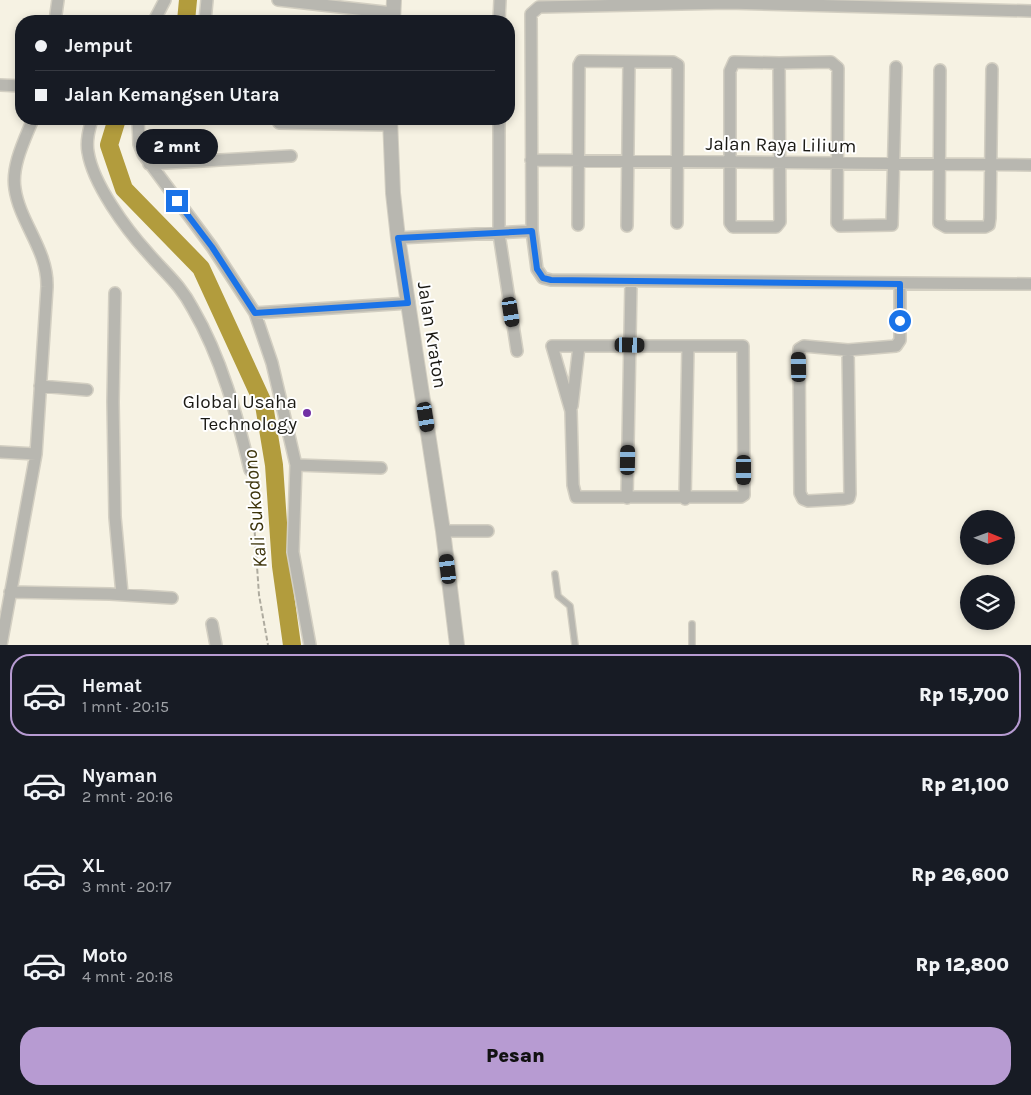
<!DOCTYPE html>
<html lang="id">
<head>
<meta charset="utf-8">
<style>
  body { margin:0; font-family:Karla,sans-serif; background:#20242c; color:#f1f3f6; height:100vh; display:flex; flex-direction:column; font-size:19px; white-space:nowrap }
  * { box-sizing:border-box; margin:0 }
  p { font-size:16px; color:#9ea1a6 }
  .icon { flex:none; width:28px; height:28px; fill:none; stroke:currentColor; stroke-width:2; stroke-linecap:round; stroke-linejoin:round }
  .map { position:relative; height:645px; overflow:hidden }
  .side { display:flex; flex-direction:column; background:#171b24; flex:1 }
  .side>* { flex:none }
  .top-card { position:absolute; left:15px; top:15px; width:500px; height:110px; border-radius:20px; box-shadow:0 2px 8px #0003; display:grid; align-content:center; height:110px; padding:0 20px; background:#171b24 }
  .needle { width:32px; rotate:91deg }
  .fabs { position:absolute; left:960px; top:510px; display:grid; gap:10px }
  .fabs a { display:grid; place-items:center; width:55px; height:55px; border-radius:50%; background:#171b24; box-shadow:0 2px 8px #0003; font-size:25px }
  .end { position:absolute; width:22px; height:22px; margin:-11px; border:6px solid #1a73e8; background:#fff; box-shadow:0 0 0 2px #fff }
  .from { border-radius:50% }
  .bubble { position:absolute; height:35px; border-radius:18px; background:#171b24; box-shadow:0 2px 8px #0003; font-size:16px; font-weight:800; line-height:35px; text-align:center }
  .car { position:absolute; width:15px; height:30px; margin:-15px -8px; border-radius:6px; box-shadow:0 0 4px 1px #0007; background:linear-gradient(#222 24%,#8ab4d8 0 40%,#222 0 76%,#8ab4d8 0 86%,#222 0) }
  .top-card b { display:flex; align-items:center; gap:18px; height:48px; font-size:19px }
  .top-card b+b { border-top:1px solid #363941 }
  .top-card i { width:12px; height:12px; background:#f1f3f6 }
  ul { padding:9px 0 0; list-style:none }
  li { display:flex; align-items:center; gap:15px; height:82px; margin:0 10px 8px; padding:0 10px; border:2px solid transparent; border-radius:20px }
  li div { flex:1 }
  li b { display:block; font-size:19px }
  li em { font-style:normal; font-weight:800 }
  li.active { border-color:#b79bd2 }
  li>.icon { width:45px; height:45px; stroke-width:1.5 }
  .primary-button { display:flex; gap:10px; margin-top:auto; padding:10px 20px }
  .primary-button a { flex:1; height:58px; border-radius:20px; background:#b79bd2; color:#111; font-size:20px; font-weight:800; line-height:58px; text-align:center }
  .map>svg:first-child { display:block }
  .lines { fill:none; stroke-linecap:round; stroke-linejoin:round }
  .river { stroke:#b29c3d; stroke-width:18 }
  .service-casing { stroke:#d3cfc2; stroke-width:8 }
  .minor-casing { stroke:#d3cfc2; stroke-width:14 }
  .tertiary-casing { stroke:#d3cfc2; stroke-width:16 }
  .path { stroke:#aeab9f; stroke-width:2; stroke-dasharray:5 2.5; stroke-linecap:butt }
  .service { stroke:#b8b7b0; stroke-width:5.5 }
  .minor { stroke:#b8b7b0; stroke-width:11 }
  .tertiary { stroke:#b8b7b0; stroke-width:14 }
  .route { stroke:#1a73e8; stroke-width:6 }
  .poi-dot { fill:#7130a5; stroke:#fff; stroke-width:2 }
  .labels { text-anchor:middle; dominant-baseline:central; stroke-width:4; stroke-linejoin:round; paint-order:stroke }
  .street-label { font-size:19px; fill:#1a1914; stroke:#fff }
  .poi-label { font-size:19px; fill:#1a1914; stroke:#fff; text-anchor:end }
  .water-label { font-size:20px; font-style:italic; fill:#3f360d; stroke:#fff }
</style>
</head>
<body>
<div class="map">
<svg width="1031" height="645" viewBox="0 0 1031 645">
  <rect width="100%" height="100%" fill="#f6f2e3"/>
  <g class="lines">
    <path class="river" d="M186,21L188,0
      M117,119L109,145L124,189L201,268L264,405L274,465L281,566L292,645"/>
    <g class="service-casing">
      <path id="service" d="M555,574L558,596L570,606L575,645
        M692,645V624"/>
    </g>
    <g class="minor-casing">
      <path id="minor" d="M278,0L393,13
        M1031,11L728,3L539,7L531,14L532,231L537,269L543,278L551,280L1031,284
        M55,21L58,0
        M154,21L165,0
        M205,21L207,0
        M499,21L500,0
        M734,62L779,63L780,222L776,227H733L730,223V71Z
        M779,63L831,62L838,68L837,223L840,226L892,225L896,67
        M940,70L939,223L946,227H985L989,225L990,218L992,69
        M0,85L21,86
        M92,119C89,130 86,141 88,152C93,184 126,229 148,253C165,273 180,284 193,309C221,357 237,415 250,470
        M138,119L139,144L143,154L212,247L255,313L272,363L296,465L293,552L310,645
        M499,119V234L517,351
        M279,123L390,125
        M531,160L1031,165
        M149,164L291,156
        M578,225L579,65L581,61L673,62L678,65L677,223
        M627,226L629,62
        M398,238L532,231
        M115,293L113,402L115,517L122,594
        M255,313L409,303
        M552,346H743L744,495L741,497H576L573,485L571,411Z
        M848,350L850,494L849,498L844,499L808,501L803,499L800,493L799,349L804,346L848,350L896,346L900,340V284
        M40,386L87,390
        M572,406L579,346
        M0,452L36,454
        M296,465L381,468
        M627,498L631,282
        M685,499L688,346
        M443,531H488
        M10,592L110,594L172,598
        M212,624L216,645
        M1,645L36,454L47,287C48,250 20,223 15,189C11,166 25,139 33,119"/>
    </g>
    <g class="tertiary-casing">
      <path id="tertiary" d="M393,21L394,0
        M390,119L393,193L398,238L443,531L457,645"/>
    </g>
    <path class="path" d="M251,479L259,595L268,645"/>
    <use href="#service" class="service"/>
    <use href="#minor" class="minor"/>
    <use href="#tertiary" class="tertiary"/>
  </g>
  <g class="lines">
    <path class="route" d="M177,201L212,247L255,313L408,303L398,238L532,231L537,269L543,278L551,280L900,284V321"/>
  </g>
  <circle class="poi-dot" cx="307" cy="413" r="5"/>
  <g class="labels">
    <g class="street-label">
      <text transform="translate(781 145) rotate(1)">Jalan Raya Lilium</text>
      <text transform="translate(432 335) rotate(81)">Jalan Kraton</text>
    </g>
    <g class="poi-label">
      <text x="297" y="402">Global Usaha<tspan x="297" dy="22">Technology</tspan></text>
    </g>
    <g class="water-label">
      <text transform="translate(255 509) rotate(-95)">Kali Sukodono</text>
    </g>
  </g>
</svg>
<div class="fabs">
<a><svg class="needle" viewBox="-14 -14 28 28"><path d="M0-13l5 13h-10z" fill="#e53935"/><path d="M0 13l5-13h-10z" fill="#9ea1a6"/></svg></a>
<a><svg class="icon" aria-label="layers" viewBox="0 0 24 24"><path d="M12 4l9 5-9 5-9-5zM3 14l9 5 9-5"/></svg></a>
</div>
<i class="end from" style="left:900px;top:321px"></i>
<i class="end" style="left:177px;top:201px"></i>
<div class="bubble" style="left:136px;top:129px;width:82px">2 mnt</div>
<i class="car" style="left:511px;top:312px;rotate:171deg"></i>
<i class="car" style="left:630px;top:345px;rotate:91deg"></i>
<i class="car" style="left:799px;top:367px;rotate:359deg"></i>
<i class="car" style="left:426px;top:417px;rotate:171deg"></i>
<i class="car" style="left:628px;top:460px;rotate:1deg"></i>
<i class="car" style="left:744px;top:470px;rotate:180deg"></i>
<i class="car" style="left:448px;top:569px;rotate:353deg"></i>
<div class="top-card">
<b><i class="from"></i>Jemput</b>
<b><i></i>Jalan Kemangsen Utara</b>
</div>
</div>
<section class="side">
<ul>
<li class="active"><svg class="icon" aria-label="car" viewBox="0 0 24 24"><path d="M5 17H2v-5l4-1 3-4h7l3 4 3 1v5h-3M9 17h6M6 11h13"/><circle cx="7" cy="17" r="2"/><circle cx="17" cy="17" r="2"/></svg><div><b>Hemat</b><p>1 mnt · 20:15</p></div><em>Rp 15,700</em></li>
<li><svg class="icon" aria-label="car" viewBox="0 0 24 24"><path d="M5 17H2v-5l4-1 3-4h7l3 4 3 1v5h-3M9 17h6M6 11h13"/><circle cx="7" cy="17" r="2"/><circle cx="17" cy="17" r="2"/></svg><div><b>Nyaman</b><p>2 mnt · 20:16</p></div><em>Rp 21,100</em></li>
<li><svg class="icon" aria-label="car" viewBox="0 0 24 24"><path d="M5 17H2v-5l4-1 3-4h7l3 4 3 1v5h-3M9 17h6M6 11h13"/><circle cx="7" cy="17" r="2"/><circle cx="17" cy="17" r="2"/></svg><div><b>XL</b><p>3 mnt · 20:17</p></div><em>Rp 26,600</em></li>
<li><svg class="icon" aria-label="car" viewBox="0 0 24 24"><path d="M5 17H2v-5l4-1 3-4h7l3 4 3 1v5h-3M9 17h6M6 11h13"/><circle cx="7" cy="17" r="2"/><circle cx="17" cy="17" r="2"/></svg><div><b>Moto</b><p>4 mnt · 20:18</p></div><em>Rp 12,800</em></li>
</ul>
<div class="primary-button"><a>Pesan</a></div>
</section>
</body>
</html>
